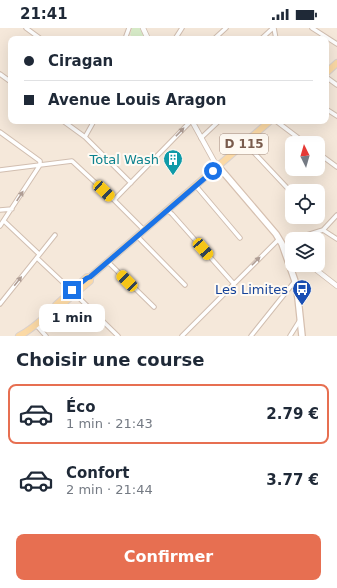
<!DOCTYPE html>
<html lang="fr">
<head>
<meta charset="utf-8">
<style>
  body { margin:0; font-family:"DejaVu Sans",sans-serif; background:#f2f2f3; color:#1f2937; height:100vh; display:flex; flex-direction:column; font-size:15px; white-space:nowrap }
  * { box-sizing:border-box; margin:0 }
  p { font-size:13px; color:#747a83 }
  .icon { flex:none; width:22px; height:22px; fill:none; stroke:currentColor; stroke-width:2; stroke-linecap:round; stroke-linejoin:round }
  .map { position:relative; height:308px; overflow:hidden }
  .panel { display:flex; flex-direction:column; background:#fff; flex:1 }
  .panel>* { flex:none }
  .banner { position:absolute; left:8px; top:8px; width:321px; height:88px; border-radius:8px; box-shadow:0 4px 16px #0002; display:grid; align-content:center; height:88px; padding:0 16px; background:#fff }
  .needle { width:26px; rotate:355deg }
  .buttons { position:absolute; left:285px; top:108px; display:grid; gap:8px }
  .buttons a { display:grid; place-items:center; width:40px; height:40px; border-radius:8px; background:#fff; box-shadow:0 4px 16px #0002; font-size:20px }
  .end { position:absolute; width:18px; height:18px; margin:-9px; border:5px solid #1a73e8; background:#fff; box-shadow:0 0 0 2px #fff }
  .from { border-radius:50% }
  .bubble { position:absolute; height:28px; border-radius:8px; background:#fff; box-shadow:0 4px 16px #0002; font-size:13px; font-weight:600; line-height:28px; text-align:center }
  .car { position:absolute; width:12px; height:24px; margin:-12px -6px; border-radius:5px; box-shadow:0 0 3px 1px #0007; background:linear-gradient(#f5c518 24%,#345 0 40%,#f5c518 0 76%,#345 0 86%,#f5c518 0) }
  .banner b { display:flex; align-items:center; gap:14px; height:38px; font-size:15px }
  .banner b+b { border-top:1px solid #e0e1e3 }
  .banner i { width:10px; height:10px; background:#1f2937 }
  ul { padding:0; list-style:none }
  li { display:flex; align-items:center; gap:12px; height:60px; margin:0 8px 6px; padding:0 8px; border:2px solid transparent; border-radius:8px }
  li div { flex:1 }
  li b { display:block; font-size:15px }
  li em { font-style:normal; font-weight:600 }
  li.active { border-color:#e76f51 }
  li>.icon { width:36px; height:36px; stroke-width:1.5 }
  h2 { padding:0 16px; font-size:18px; line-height:48px }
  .action { display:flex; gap:8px; margin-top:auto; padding:8px 16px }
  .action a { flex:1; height:46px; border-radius:8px; background:#e76f51; color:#fff; font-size:16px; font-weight:600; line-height:46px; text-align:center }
  .status { display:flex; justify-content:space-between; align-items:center; height:28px; padding:0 20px; background:#fff; direction:ltr }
  .status svg { height:11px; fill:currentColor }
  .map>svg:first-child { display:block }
  .residential { fill:#f5e8da; fill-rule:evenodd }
  .green { fill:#d8ecc9 }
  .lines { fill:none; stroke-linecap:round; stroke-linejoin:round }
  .minor-casing { stroke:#d1beb0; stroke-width:5.5 }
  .tertiary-casing { stroke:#d1beb0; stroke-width:6 }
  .secondary-casing { stroke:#d6c0b0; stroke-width:8 }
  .primary-casing { stroke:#dad1cd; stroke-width:8 }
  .minor { stroke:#fff; stroke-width:3.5 }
  .tertiary { stroke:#fff; stroke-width:4.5 }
  .secondary { stroke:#fff; stroke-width:5.5 }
  .primary { stroke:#fbd9a5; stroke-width:6 }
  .oneway { fill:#af9d94 }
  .route { stroke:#1a73e8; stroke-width:5 }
  .labels { text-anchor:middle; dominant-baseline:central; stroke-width:4; stroke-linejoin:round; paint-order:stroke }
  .shield { fill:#fffaf3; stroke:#a28b7f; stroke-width:1 }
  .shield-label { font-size:12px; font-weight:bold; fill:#7a5c4d }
  .culture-label { font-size:13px; fill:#0d838f; stroke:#fffaf3; text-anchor:end }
  .transit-label { font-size:13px; fill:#164399; stroke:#fffaf3; text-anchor:end }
</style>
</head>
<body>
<div class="status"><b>21:41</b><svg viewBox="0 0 49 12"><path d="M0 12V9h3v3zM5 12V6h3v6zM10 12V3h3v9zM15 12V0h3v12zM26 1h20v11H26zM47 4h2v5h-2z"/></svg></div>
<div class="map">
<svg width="337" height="308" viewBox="0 0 337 308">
  <rect width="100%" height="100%" fill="#fdf6ec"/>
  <path class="residential" d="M0,0H337V308H0ZM11,11H326V93H11ZM292,115H318V141H292ZM292,163H318V189H292ZM292,211H318V237H292Z"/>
  <path class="green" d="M132,0H140L145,11H135L130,7Z"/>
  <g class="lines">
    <g class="minor-casing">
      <path id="minor" d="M26,0L41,11
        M274,0L276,11
        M312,0L337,16
        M125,11L129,0
        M175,11L182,0
        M214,11L226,0
        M261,11L273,0
        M0,46L11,54
        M326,49L337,57
        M326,81L337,88
        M63,93L85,109L131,155
        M276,93L305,115
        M0,104L40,133V137
        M85,109L94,93
        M201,110L219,93
        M245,115L292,165
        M318,125L337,139
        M0,142L72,133L114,172L144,202
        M196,158L240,210
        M114,172L191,93
        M0,182L12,181
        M167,182L172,186L234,256
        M4,193L39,226
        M0,198L40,137
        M323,202L337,211
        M137,208L185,257
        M294,211L323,202L337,187
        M289,223V219L290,213
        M37,230L72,263
        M108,234L154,279
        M75,266L118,308
        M0,276L55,207
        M36,297L46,308
        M182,308L279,211
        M251,308L295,253
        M290,308L300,292"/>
    </g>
    <g class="tertiary-casing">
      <path id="tertiary" d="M143,0L148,11
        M192,93L214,133L218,138
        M285,224H292
        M310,237L337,258"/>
    </g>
    <g class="secondary-casing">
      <path id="secondary" d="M218,138L276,206L282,216L295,253L298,270L302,308"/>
    </g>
    <g class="primary-casing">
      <path id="primary" d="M326,45L337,35
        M59,279L90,253V249
        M19,308C33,301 44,290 55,280L56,277L87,249H90L270,93"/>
    </g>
    <use href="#minor" class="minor"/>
    <use href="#tertiary" class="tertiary"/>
    <use href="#secondary" class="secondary"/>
    <use href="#primary" class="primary"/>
  </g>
  <defs><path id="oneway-solid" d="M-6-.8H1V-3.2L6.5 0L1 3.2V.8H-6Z"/></defs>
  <g class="oneway">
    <use href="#oneway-solid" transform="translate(180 104) rotate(-46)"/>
    <use href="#oneway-solid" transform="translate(20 168) rotate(-57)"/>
    <use href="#oneway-solid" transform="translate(256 233) rotate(-45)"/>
    <use href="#oneway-solid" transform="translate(18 253) rotate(-51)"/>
  </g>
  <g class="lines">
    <path class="route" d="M72,262L87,250L90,249L213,143"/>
  </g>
  <defs>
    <g id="building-pin" transform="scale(1)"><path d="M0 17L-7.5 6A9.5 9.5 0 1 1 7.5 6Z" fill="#0f9aa8" stroke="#fffaf3"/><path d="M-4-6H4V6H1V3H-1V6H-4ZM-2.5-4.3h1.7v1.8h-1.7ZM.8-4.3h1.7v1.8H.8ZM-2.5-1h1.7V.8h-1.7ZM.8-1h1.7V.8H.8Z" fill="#fff"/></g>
    <g id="bus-pin" transform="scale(1)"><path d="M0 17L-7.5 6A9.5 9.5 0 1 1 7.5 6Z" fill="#1a4fb4" stroke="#fffaf3"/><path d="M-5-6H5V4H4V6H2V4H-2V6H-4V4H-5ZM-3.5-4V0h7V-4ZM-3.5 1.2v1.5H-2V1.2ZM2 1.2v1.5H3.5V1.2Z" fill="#fff"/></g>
  </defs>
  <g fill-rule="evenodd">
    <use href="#building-pin" x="173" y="131"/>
    <use href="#bus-pin" x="302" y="261"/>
  </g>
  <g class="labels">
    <rect class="shield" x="220" y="106" width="48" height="20" rx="3"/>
    <g class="shield-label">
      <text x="244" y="116">D 115</text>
    </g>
    <g class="culture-label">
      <text x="159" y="131">Total Wash</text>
    </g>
    <g class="transit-label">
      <text x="288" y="261">Les Limites</text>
    </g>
  </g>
</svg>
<div class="buttons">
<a><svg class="needle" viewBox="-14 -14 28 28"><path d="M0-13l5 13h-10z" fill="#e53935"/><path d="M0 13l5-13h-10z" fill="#747a83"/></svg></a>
<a><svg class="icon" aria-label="locate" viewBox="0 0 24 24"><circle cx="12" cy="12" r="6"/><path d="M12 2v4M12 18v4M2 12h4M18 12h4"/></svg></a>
<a><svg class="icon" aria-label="layers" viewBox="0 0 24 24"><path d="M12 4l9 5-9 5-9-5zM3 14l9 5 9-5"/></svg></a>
</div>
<i class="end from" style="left:213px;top:143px"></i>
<i class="end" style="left:72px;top:262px"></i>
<div class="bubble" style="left:39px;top:276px;width:66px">1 min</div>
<i class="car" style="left:104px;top:163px;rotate:133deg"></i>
<i class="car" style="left:203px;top:221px;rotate:139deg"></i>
<i class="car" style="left:127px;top:253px;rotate:315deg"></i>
<div class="banner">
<b><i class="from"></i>Ciragan</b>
<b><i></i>Avenue Louis Aragon</b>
</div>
</div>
<section class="panel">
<h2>Choisir une course</h2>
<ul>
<li class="active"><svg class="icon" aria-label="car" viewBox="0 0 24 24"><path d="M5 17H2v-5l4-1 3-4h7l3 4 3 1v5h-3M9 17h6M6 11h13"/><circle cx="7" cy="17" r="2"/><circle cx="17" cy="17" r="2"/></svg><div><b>Éco</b><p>1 min · 21:43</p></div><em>2.79 €</em></li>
<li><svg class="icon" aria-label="car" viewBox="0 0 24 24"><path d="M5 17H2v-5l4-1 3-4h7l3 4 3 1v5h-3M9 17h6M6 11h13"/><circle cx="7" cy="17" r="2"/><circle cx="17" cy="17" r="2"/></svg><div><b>Confort</b><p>2 min · 21:44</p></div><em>3.77 €</em></li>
</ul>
<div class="action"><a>Confirmer</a></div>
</section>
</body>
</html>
